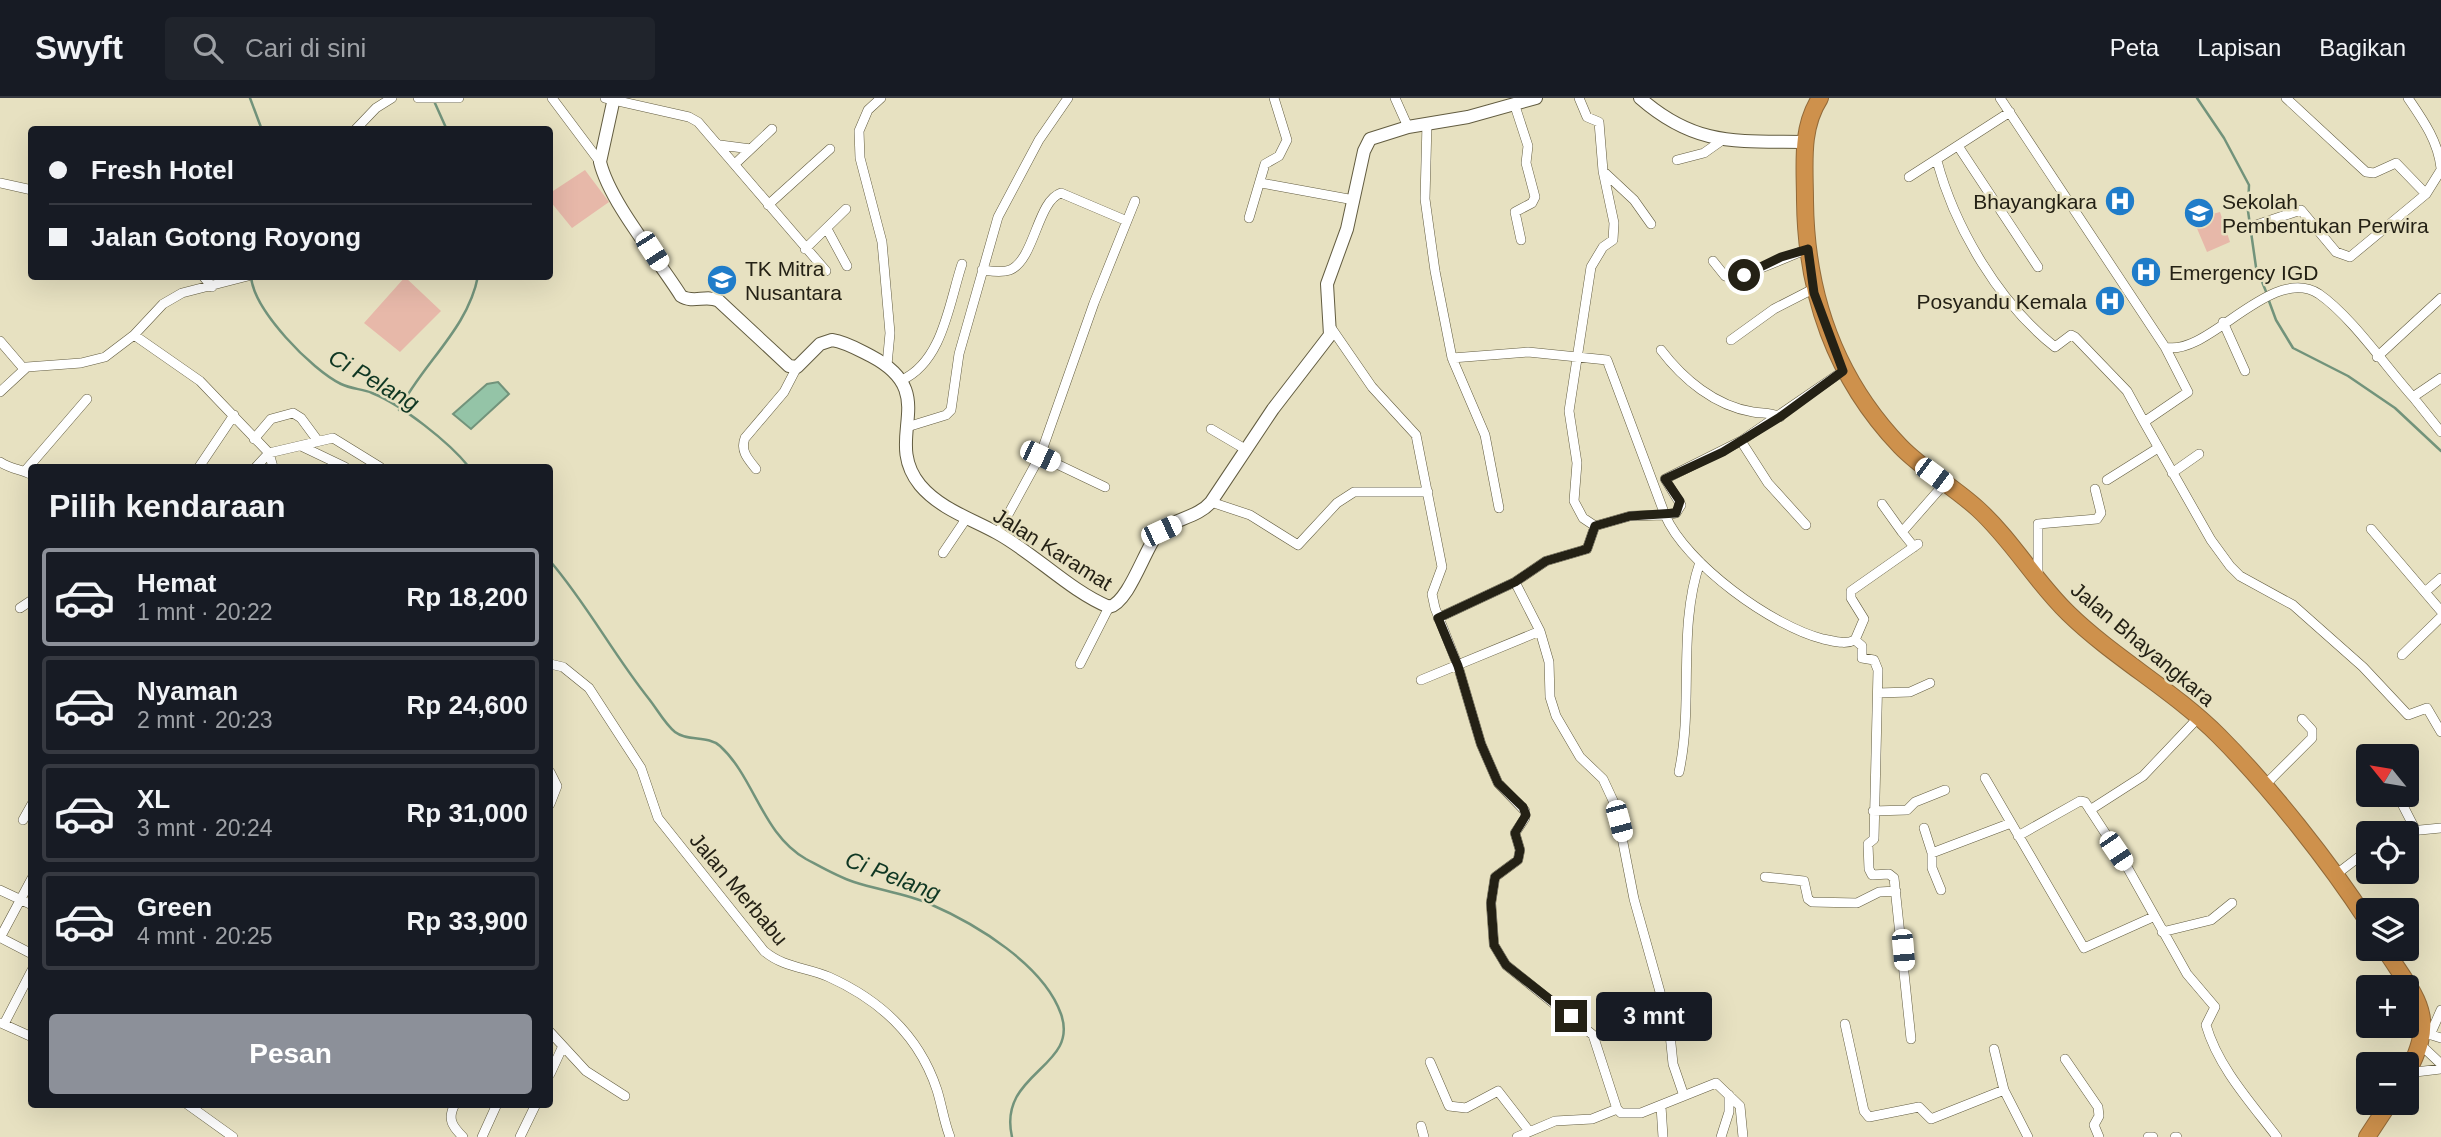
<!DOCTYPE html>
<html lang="id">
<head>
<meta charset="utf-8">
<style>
  body { margin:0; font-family:Arial,sans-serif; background:#20242c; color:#f1f3f6; height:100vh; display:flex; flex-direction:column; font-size:26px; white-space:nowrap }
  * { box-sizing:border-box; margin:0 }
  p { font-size:23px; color:#9ea1a6 }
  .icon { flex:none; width:38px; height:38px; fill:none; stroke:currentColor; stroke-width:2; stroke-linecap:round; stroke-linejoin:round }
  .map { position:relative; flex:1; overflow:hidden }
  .panel { position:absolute; left:28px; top:366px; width:525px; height:644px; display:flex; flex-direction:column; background:#171b24; border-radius:7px; box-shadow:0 7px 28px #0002 }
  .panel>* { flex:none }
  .top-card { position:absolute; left:28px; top:28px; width:525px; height:154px; border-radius:7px; box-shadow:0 7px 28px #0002; display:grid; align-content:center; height:154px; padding:0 21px; background:#171b24 }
  .needle { width:46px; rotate:300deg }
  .buttons { position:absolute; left:2356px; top:646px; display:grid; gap:14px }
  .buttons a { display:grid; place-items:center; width:63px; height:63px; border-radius:7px; background:#171b24; box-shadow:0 7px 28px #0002; font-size:35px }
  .end { position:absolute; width:32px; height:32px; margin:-16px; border:9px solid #242115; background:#fff; box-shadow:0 0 0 4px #fff }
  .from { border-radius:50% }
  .bubble { position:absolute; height:49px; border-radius:7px; background:#171b24; box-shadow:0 7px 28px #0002; font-size:23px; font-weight:700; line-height:49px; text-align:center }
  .car { position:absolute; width:21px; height:42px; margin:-21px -10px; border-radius:9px; box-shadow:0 0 5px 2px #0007; background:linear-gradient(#fff 24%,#345 0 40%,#fff 0 76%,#345 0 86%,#fff 0) }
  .top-card b { display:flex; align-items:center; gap:24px; height:66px; font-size:26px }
  .top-card b+b { border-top:2px solid #363941 }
  .top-card i { width:18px; height:18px; background:#f1f3f6 }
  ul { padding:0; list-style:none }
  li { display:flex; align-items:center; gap:21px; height:98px; margin:0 14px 10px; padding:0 7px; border:4px solid #363941; border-radius:7px }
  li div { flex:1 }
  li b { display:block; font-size:26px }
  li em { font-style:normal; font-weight:700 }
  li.active { border-color:#8c9099 }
  li>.icon { width:63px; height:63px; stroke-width:1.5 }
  h2 { padding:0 21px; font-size:32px; line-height:84px }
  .primary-button { display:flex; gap:14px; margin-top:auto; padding:14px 21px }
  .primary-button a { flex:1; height:80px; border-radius:7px; background:#8c9099; color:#fff; font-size:28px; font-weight:700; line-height:80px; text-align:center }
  header { display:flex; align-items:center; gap:42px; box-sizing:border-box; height:98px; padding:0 35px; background:#171b24; border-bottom:2px solid #363941 }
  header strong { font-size:33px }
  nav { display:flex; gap:38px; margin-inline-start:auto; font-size:24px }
  .search { width:490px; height:63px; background:#20242c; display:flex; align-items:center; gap:18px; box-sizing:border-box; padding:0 24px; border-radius:7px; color:#9ea1a6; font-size:26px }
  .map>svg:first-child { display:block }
  .green { fill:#e7b8a9 }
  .water { fill:#94c4a7; stroke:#72937b; stroke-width:2 }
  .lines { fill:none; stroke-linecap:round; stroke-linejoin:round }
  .stream { stroke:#72937b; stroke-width:2.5 }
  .street-casing { stroke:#625c40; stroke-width:10 }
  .secondary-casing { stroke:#625c40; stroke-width:14 }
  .highway-casing { stroke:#926a39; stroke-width:18 }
  .street { stroke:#fff; stroke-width:9 }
  .secondary { stroke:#fff; stroke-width:12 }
  .highway { stroke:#ce914c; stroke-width:16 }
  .route { stroke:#242115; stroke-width:9 }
  .labels { text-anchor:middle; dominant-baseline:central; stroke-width:5; stroke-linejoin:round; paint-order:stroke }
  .poi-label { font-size:21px; fill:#242115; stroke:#e7e1c1; text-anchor:start }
  .street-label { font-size:21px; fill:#242115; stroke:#e7e1c1 }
  .water-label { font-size:23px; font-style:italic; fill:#0f3723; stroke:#e7e1c1 }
</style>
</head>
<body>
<header>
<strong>Swyft</strong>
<div class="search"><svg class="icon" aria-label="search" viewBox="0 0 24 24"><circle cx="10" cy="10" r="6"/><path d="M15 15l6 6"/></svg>Cari di sini</div>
<nav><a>Peta</a><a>Lapisan</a><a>Bagikan</a></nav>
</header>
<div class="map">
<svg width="2441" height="1039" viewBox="0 0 2441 1039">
  <rect width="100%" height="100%" fill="#e7e1c1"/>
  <path class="green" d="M585,72L609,104L572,130L550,103V95Z
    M2220,114L2230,144L2207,154L2193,121Z
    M405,179L441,213L400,254L364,225Z"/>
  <path class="water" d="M498,284L509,296L471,331L453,316L487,286Z"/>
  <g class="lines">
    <path class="stream" d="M250,0L262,32
      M2197,0L2224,40L2249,87L2248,113L2256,169L2267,196
      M434,3L447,32
      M251,178C253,212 312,272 341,286C351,291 363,291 372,295C402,307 449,344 469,369
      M2269,203L2276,222L2293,250L2348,278L2395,310L2441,353
      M399,312C422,266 468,231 478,178
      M550,463C587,506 613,556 649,601C657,611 665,626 675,634C688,644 708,637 720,648C755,680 762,736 806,761C821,769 838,779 854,784C879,792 907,796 930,806C976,826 1044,867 1061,916C1080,970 997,974 1012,1039"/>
    <g class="street-casing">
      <path id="street" d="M418,0H459
        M552,0L600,64
        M605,0L689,19L698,24L826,173
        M881,0L868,12L859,33L860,60L882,144L890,235L887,267
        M1395,0L1408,29
        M1579,0L1587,19L1599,24L1603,73L1614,125L1613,142L1603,149L1591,169L1569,313L1577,365L1574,403L1583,420L1595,428L1630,418L1665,417C1686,466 1772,528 1823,541C1834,543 1845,547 1855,542L1864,521L1851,500V493L1918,446
        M2000,0L2165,249C2208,260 2271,165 2319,196C2351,218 2386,269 2413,299L2441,280
        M2286,0L2366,74L2374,75L2396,65L2426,96
        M2408,0C2423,22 2438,43 2441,70
        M1515,8L1528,48L1526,65L1535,99L1532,105L1515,114L1521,142
        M1427,25L1425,101L1435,173L1452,260L1485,337L1499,410
        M355,32L376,10L392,0
        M720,47L751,51
        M1958,48L2038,169
        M1677,62L1704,55L1721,43
        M1937,63C1955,130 1999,205 2055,249L2071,237L2075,239L2127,293L2144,324
        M736,65L772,31
        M1604,74L1634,102L1651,126
        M1909,79L2010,14
        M0,85L32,92
        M1261,85L1354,102
        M768,107L830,51
        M1249,120L1265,66L1279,58L1287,42L1274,0
        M2256,127L2301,112L2336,154L2350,159L2426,96L2441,72
        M827,131L847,168
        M805,151L846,111
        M1713,163L1725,178C1738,183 1790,157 1808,151
        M982,172C991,173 1001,175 1010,172C1035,161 1037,103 1061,95L1127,123
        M203,178L212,189
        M2223,224L2245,273
        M1332,231L1372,289L1416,337L1442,469L1432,496L1435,510L1458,568L1481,646L1498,685L1525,713V720L1515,735L1520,752L1518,762L1495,779L1491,805L1494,847L1506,867L1593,937L1617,1011L1621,1015H1641L1716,985L1740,1008L1743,1039
        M134,237L200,283L269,355L333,340L380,369
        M1731,242L1774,211L1813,191
        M0,243L24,271
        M2165,249L2188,294L2144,324L2211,442L2230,468L2240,478L2293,507L2363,569L2408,617L2427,610L2441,634
        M1661,252C1683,281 1715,308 1753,314C1764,316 1770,314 1780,319
        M2377,259L2441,200
        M1452,260L1528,254L1607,262L1665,417L1676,415L1681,407L1665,381L1741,343
        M902,282C943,263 949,205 962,166
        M0,294L27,269L81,265L105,259L134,237L163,206L182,195L248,178
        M2413,299L2441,334
        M907,329L946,317L951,312L959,256L998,119L1039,42L1068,0
        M1211,331L1245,351
        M254,341L271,321L293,315L301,320L318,343
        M301,348L345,369
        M269,355L273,369
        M1040,358L1105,389
        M0,364C12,372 22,371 32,377
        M199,369L234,317
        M256,369L269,355
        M756,371C748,361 740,353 745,340L784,294L797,269
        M25,373L87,301
        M2172,375L2199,356
        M2107,382L2158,350
        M1211,404L1250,417L1298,447L1337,405L1354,394H1428
        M1882,406L1902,434
        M1806,427L1768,385L1741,343L1843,273
        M2371,431L2441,513
        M998,435L1040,358L1094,205L1135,103
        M1914,449L1902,434L1945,385
        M943,455L966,421
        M2038,480V426L2097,421L2101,415L2095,391
        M1515,484L1540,533L1549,564L1550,599L1556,618L1580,659L1603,681L1616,709L1634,801L1669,926L1673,966L1684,998
        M2425,494L2441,480
        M20,510L32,502
        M1438,520L1515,484L1546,463L1587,451L1595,428
        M1855,542L1862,548V560L1874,562L1878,572L1874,741L1868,746L1869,771L1872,777L1889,776L1894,780L1911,941
        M2402,557L2441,519
        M550,566L563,569L589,590L641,670L658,720L764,853C784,870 806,869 829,879C880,902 919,937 937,992C942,1008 944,1024 950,1039
        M1080,566L1109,509
        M1421,582L1540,533
        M1878,595L1910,594L1930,585
        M2370,655L2372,658
        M550,674L557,688L550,706
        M1679,674C1694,605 1677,531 1700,464
        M1985,680L2084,850L2153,819
        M2264,688L2312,640V632L2302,621
        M2397,696L2416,733
        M2090,712L2143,678L2198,620
        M1873,713L1907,712L1915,704L1945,692
        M23,722L32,706
        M1924,730L1932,755L2011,725
        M2389,735L2441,730
        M2018,738L2080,703L2085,704L2126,767L2187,876L2215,909L2206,927C2218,969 2251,1005 2277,1039
        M1932,755V770L1941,792
        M2334,778L2368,752
        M1765,779L1804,783L1808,801L1812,804L1857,805L1879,794L1896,793
        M0,792L32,807
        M2162,834L2211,822L2232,805
        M0,840L32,780
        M1,840L32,856
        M1,925L32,939
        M4,926L32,872
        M1845,926L1864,1013L1869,1019L1919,1009L1931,1021L2004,992L2028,1039
        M550,934L586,973L625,998
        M2425,935L2441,940
        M2430,937L2441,912
        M2421,947L2441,966
        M1994,951L2004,992
        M2065,961L2098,1009L2099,1018L2094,1027L2099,1039
        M1430,964L1449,1008L1466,1010L1498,993L1529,1033
        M2407,975L2441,971
        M550,976L562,950
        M187,1006L233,1039
        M455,1006C447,1021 452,1028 463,1039
        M1661,1008L1663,1039
        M1421,1028L1424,1039
        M482,1039L497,1006
        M520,1039L536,1006
        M1517,1039L1555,1023L1592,1021L1617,1011
        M1721,1039L1729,1014V997
        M2148,1039H2153
        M2175,1039H2177"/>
    </g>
    <g class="secondary-casing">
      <path id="secondary" d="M614,0L600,64C610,105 658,161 681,198C693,206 707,196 719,203L789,268L797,269L820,246L832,242C846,244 859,252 871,258C943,296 881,339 920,387C940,411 972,421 997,435C1034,455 1070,493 1109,509C1128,505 1144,454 1156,438C1168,421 1197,421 1211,404L1273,311L1330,237L1327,186L1347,131L1364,53L1370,41L1408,29L1468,19L1536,0
        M1640,0C1696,49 1737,43 1805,44"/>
    </g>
    <g class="highway-casing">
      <path id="highway" d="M1820,0C1800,31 1805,67 1805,103C1806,195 1835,280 1900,348C1923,372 1953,388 1978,411C2012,442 2035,483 2068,515C2114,560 2173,592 2219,638C2269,688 2330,765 2368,824
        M2384,850C2417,902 2439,917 2406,977
        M2367,1039L2390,1004"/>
    </g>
    <use href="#street" class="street"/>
    <use href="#secondary" class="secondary"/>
    <use href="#highway" class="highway"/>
  </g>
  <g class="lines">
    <path class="route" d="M1571,918L1506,867L1494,847L1491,805L1495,779L1518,762L1520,752L1515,735L1526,717L1523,709L1498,685L1481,646L1458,568L1438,520L1515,484L1546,463L1587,451L1595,428L1630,418L1676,415L1680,403L1665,381L1723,354L1780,319L1843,273L1814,195L1808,151L1781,159L1744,177"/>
  </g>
  <defs>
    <g id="hospital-disc" transform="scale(1.575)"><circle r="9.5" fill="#1f7cc9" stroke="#e7e1c1"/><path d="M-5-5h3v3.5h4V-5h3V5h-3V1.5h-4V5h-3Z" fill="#fff"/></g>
    <g id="university-disc" transform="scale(1.575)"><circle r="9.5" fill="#1f7cc9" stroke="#e7e1c1"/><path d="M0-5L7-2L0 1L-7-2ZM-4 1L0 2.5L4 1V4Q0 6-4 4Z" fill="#fff"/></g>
    <g id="school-disc" transform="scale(1.575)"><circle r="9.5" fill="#1f7cc9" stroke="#e7e1c1"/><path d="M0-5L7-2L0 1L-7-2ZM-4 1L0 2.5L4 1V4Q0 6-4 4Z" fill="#fff"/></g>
  </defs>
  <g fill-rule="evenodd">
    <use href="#hospital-disc" x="2120" y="103"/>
    <use href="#university-disc" x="2199" y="115"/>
    <use href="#hospital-disc" x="2146" y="174"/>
    <use href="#school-disc" x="722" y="182"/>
    <use href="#hospital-disc" x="2110" y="203"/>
  </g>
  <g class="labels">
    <g class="poi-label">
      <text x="2097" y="103" text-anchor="end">Bhayangkara</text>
      <text x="2222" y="103">Sekolah<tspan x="2222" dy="24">Pembentukan Perwira</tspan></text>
      <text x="745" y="170">TK Mitra<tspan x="745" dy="24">Nusantara</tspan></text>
      <text x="2169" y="174">Emergency IGD</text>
      <text x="2087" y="203" text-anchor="end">Posyandu Kemala</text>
    </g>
    <g class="street-label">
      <text transform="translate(1053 451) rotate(32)">Jalan Karamat</text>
      <text transform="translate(2143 546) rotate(40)">Jalan Bhayangkara</text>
      <text transform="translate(739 791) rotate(50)">Jalan Merbabu</text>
    </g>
    <g class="water-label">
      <text transform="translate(374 282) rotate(30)">Ci Pelang</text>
      <text transform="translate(893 778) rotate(21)">Ci Pelang</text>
    </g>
  </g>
</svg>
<div class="buttons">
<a><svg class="needle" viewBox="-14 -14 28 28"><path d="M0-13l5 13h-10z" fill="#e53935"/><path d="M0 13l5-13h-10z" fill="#9ea1a6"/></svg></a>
<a><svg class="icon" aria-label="locate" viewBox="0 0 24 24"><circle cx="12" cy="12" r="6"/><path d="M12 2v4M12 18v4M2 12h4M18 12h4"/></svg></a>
<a><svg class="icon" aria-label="layers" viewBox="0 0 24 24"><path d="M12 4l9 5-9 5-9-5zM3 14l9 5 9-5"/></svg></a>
<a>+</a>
<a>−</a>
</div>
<i class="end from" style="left:1744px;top:177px"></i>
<i class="end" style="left:1571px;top:918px"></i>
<div class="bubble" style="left:1596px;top:894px;width:116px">3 mnt</div>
<i class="car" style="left:652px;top:153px;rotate:147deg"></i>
<i class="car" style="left:1040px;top:358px;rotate:115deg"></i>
<i class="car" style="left:1934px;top:377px;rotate:127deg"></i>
<i class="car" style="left:1161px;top:433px;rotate:65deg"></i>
<i class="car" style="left:1619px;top:723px;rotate:165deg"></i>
<i class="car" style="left:2116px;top:753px;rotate:146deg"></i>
<i class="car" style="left:1903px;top:852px;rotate:175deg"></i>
<div class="top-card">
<b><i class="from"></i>Fresh Hotel</b>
<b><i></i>Jalan Gotong Royong</b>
</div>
<section class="panel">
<h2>Pilih kendaraan</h2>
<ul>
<li class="active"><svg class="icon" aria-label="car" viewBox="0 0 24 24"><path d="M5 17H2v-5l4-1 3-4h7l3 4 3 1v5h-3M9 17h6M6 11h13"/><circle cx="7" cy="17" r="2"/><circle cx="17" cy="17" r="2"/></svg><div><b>Hemat</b><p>1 mnt · 20:22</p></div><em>Rp 18,200</em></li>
<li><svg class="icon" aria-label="car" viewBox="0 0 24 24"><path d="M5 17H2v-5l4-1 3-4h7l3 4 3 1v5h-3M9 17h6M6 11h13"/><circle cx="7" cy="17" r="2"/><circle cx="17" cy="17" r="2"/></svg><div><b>Nyaman</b><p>2 mnt · 20:23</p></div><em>Rp 24,600</em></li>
<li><svg class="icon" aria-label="car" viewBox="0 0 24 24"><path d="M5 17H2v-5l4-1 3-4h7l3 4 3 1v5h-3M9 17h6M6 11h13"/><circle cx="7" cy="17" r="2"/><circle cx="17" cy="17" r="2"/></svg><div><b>XL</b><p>3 mnt · 20:24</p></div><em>Rp 31,000</em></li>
<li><svg class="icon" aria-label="car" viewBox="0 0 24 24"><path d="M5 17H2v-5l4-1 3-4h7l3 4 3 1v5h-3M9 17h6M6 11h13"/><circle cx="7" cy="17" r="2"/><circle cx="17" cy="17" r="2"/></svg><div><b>Green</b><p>4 mnt · 20:25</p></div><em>Rp 33,900</em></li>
</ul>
<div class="primary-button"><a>Pesan</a></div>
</section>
</div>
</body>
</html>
